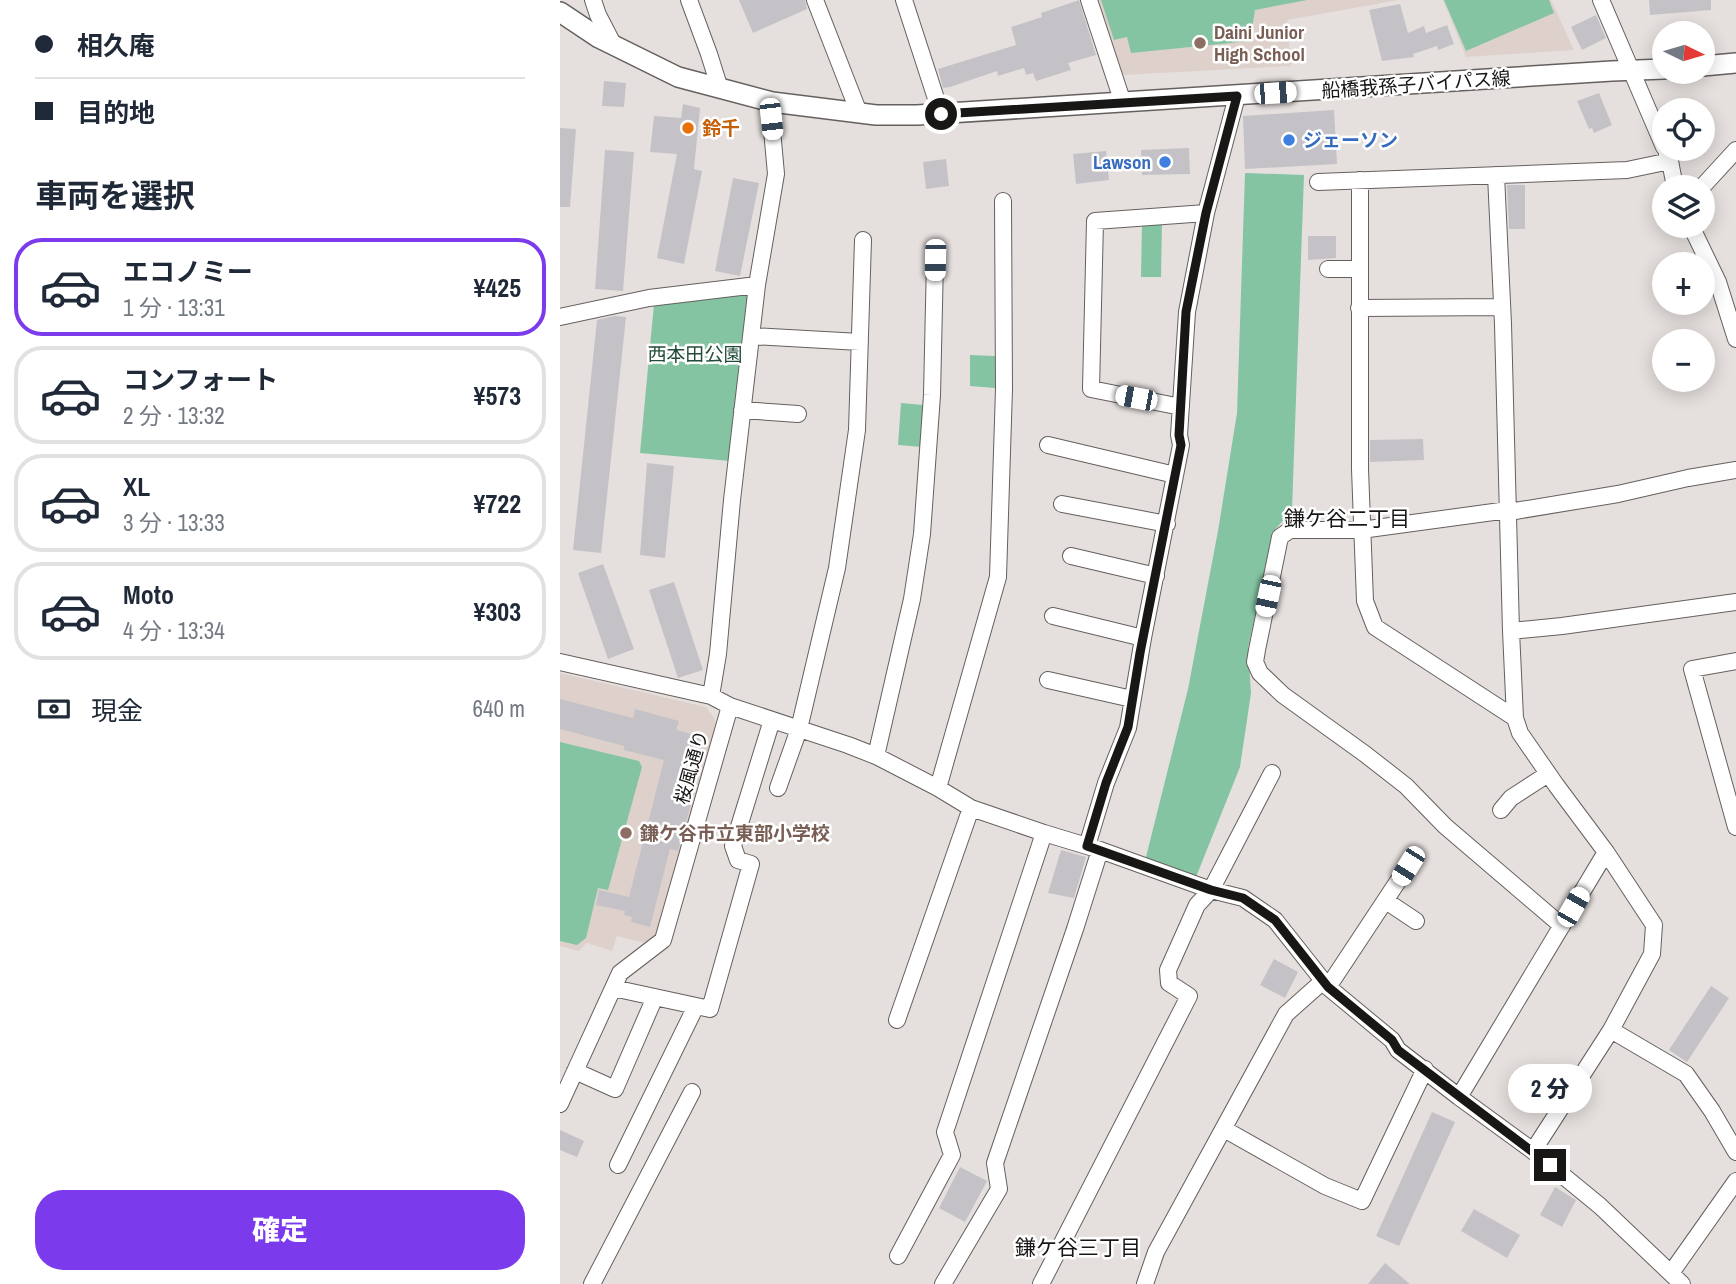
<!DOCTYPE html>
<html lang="ja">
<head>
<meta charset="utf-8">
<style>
  body { margin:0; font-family:"Archivo Narrow","Noto Sans JP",sans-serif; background:#f2f2f3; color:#1f2937; height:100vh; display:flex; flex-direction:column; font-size:26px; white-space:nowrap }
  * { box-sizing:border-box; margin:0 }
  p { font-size:23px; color:#747a83 }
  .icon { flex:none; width:38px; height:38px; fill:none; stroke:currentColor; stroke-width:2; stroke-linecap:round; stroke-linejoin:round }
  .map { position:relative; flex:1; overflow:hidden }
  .side { display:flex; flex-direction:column; background:#fff; width:560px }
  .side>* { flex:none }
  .hud { display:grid; align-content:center; height:154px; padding:0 35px; background:#fff }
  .needle { width:46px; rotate:95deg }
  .buttons { position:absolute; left:1092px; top:21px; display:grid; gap:14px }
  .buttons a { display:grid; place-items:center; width:63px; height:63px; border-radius:50%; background:#fff; box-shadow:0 4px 18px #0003; font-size:35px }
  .end { position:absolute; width:32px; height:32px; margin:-16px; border:9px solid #191716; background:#fff; box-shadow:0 0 0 4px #fff }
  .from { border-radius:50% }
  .bubble { position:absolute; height:49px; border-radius:24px; background:#fff; box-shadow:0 4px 18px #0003; font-size:23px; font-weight:800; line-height:49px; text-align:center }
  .car { position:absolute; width:21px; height:42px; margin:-21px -10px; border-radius:9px; box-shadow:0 0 5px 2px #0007; background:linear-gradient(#fff 24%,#345 0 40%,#fff 0 76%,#345 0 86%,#fff 0) }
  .hud b { display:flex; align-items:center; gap:24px; height:66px; font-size:26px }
  .hud b+b { border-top:2px solid #e0e1e3 }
  .hud i { width:18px; height:18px; background:#1f2937 }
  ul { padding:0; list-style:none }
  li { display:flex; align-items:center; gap:21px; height:98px; margin:0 14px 10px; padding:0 21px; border:4px solid #e0e1e3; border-radius:28px }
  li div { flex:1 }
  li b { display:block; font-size:26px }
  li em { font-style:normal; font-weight:800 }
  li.current { border-color:#7c3aed }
  li>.icon { width:63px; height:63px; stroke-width:1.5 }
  h2 { padding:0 35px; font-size:32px; line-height:84px }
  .pay { display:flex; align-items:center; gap:18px; height:77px; padding:0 35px; font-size:26px }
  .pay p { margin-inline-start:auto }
  .button { display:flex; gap:14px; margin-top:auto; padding:14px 35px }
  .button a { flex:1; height:80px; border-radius:28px; background:#7c3aed; color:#fff; font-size:28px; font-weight:800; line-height:80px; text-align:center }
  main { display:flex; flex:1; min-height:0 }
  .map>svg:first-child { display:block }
  .built { fill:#ded1cb }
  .green { fill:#84c4a3 }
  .building { fill:#c5c2c7 }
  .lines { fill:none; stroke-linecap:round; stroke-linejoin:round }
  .minor-casing { stroke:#65605e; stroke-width:18 }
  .tertiary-casing { stroke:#65605e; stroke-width:22 }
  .minor { stroke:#fff; stroke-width:16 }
  .tertiary { stroke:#fff; stroke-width:19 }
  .route { stroke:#191716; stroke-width:9 }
  .education-dot { fill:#8d6e63; stroke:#fff; stroke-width:2.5 }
  .food-dot { fill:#e8710a; stroke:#fff; stroke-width:2.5 }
  .shop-dot { fill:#3f7fe0; stroke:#fff; stroke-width:2.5 }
  .labels { text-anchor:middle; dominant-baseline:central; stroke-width:5; stroke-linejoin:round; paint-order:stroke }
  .education-label { font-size:19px; font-weight:bold; fill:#785e54; stroke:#fff; text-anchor:start }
  .street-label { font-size:19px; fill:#191716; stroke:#fff }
  .food-label { font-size:19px; font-weight:bold; fill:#c56008; stroke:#fff; text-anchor:start }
  .shop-label { font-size:19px; font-weight:bold; fill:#366cbe; stroke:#fff; text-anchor:start }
  .park-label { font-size:19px; fill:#224c39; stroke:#fff }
  .neighbourhood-label { font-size:21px; fill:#191716; stroke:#fff }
</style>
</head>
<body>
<main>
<section class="side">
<div class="hud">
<b><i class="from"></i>相久庵</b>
<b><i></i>目的地</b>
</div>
<h2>車両を選択</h2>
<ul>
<li class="current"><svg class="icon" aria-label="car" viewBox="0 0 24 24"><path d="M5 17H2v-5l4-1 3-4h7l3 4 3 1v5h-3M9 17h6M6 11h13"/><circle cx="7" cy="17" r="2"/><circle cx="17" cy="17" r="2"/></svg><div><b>エコノミー</b><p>1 分 · 13:31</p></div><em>¥425</em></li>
<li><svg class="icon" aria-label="car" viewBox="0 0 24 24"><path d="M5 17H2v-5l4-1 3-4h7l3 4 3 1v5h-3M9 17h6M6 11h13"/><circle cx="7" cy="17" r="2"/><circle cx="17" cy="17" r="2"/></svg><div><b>コンフォート</b><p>2 分 · 13:32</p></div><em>¥573</em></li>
<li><svg class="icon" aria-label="car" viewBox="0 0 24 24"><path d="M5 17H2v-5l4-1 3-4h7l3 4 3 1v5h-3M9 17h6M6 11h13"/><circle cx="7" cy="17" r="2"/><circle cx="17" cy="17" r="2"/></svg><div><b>XL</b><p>3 分 · 13:33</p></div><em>¥722</em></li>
<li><svg class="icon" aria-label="car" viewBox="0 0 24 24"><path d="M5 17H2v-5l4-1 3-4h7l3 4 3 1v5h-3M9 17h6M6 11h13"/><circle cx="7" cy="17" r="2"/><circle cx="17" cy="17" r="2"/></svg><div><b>Moto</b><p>4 分 · 13:34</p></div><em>¥303</em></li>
</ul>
<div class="pay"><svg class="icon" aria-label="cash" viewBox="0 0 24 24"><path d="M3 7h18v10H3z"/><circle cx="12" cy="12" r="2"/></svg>現金<p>640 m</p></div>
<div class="button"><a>確定</a></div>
</section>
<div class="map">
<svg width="1176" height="1284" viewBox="0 0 1176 1284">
  <rect width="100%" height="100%" fill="#e5e0de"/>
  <path class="built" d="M537,0H839L727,20L731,66L562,75Z
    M883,0H991L1014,50L906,57Z
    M0,673L146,707L154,718L158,730L104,937L89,944L57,936L52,951L27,943L18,951L0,946Z"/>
  <path class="green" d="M541,0H747L695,10L690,41L571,53L567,37L554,40Z
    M884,0H989L994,13L906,51Z
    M685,173L744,175L732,510L713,532L688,648L691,693L680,767L636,877L585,861L628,689L658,531L677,413Z
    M602,222L601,277H581L582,223Z
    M188,292L170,461L80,453L94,304Z
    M410,355L435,356V388L410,386Z
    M341,403L363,405L362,447L338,445Z
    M0,742L79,761L82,767L48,890L38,888L26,938L17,945L0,941Z"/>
  <path class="building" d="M179,0H245L247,9L193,33Z
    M519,0L536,55L508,63L511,70L476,81L473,73L466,75L464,68L438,76L437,71L390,87L383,88L378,69L456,45L451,27L482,17L481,13Z
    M1089,0H1151V10L1090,15Z
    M840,4L848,33L864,26L866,33L887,25L894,44L878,50L877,46L853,54L854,57L822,61L809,10Z
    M1036,15L1046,38L1022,50L1011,27Z
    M44,81L66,83L64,107L42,106Z
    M1039,93L1052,125L1034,133L1032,128L1029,129L1017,101Z
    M123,104L140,108L134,169L142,171L124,264L97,258L117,154L90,152L94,116L121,118Z
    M774,110L777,164L685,169L683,116Z
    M0,128L16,129L10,207H0Z
    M629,148L630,174L582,175L581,150Z
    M45,150L74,152L63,291L35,289Z
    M546,151L549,180L516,184L513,154Z
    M386,159L389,186L366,189L363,162Z
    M173,178L199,183L180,276L155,271Z
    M947,185H965V229H949Z
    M748,236H776V258L748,260Z
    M54,316L66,317L41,553L13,550L37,320Z
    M863,439L864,460L810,462V440Z
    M87,463L114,466L105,558L80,555Z
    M43,564L74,649L48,659L18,573Z
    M114,582L143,670L118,678L89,590Z
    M0,699L73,718L75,709L119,721L116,730L140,736L124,798L132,800L118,851L110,849L90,927L71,922L72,917L64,915L65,911L36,905L39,890L69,897L104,760L64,750V746L0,729Z
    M501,850L526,857L514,898L488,893Z
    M714,959L738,972L725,998L700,985Z
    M1151,986L1169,998L1127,1062L1109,1050Z
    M872,1112L895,1122L839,1246L816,1236Z
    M0,1130L24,1141L17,1157L0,1150Z
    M400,1167L427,1181L405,1222L379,1208Z
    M995,1187L1016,1200L1002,1227L980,1215Z
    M914,1209L960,1235L947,1258L901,1231Z
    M825,1263L850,1284H808Z"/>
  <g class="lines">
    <g class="minor-casing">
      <path id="minor" d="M33,0L38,15L54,46
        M129,0L149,54L160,89
        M255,0L299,113
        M344,0L381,114
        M529,0L563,103
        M1041,0L1104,147
        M1107,154L1110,161L1115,187
        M936,175L943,324L951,631L955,718
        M800,180V469L805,601L815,627L955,718L960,733L996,785L1046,852L1094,925L1092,954L1051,1030L973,1151
        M758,182L1067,170L1110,161
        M1142,187L1176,150
        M1131,226L1158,282L1176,339
        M768,269H799
        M799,308L942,307
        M0,317L89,298L197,285
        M191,336L300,342
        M621,407L531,389L535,221L646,213
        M182,410L238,414
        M488,445L615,475
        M502,504L607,524
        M511,556L596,576
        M493,616L583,638
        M951,631L1002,626L1176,602
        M1176,661L1132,669L1176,827
        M0,662L151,696L170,706L288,745L316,756L378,788L411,808L484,833L540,850L651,890L683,898L715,920L768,987L832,1040L838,1050L899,1097L973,1151L1040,1206L1122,1284
        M488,680L572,699
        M151,696L158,654L172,500L197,285L216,174L211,119L212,102
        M316,756L352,599L362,534L372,395L375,260
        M218,788L239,729L277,568L297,430L303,240
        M378,788L438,577L444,389L443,201
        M941,810L951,798L988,774
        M527,846L546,783L568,728L583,638L621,445L619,435L627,312L646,213L677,96
        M826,901L856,921
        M1002,926L885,826L846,786L805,754L723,695L700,673L695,662L697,650L720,537L730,530H801L948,510L955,511L1058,494L1128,478L1176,470
        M768,987L848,866
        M53,988L150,1009L191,864L178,860L173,846L212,720
        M337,1020L411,808
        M1051,1030L1126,1074L1152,1111L1176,1152
        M15,1071L55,1089L95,997
        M899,1097L1046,852
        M0,1104L60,973L103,940L170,706
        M664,1129L765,1186L802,1201L865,1069
        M58,1165L136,1006
        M338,1256L392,1155L385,1132L484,833
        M1111,1273L1176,1181
        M32,1284L132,1092
        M383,1284L439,1189L435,1163L515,929L540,850
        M481,1284L629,996L609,983L608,970L637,905L651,890L712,773
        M585,1284L596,1252L726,1014L762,982"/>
    </g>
    <g class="tertiary-casing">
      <path id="tertiary" d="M0,12L39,38L118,77L212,102L316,115H357L1052,71L1104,69
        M1143,66L1176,63"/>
    </g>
    <use href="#minor" class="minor"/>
    <use href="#tertiary" class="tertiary"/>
  </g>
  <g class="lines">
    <path class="route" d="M381,114L677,96L646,213L626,312L619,435L621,445L580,653L568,727L546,783L527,846L651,890L683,898L715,920L768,987L832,1040L838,1050L990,1165"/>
  </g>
  <g class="education-dot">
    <circle cx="640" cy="43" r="7"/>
    <circle cx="66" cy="833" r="7"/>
  </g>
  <circle class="food-dot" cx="128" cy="128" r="7"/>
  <g class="shop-dot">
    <circle cx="729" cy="140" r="7"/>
    <circle cx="605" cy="162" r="7"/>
  </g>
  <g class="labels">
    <g class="education-label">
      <text x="654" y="32">Daini Junior<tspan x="654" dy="22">High School</tspan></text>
      <text x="80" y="833">鎌ケ谷市立東部小学校</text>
    </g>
    <g class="street-label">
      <text transform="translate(856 84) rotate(-4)">船橋我孫子バイパス線</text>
      <text transform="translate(131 767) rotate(-74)">桜風通り</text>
    </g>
    <g class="food-label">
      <text x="142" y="128">鈴千</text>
    </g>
    <g class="shop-label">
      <text x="743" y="140">ジェーソン</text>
      <text x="591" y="162" text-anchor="end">Lawson</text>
    </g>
    <g class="park-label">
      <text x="135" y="354">西本田公園</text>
    </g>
    <g class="neighbourhood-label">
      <text x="787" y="518">鎌ケ谷二丁目</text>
      <text x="518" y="1247">鎌ケ谷三丁目</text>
    </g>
  </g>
</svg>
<div class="buttons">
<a><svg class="needle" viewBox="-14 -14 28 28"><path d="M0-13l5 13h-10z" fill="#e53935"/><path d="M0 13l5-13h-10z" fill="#747a83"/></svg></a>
<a><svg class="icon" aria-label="locate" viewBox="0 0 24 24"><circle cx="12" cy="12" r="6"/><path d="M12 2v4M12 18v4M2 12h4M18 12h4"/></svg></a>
<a><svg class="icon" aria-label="layers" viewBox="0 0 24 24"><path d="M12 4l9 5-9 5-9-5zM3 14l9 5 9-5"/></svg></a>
<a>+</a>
<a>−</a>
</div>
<i class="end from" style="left:381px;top:114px"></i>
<i class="end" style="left:990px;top:1165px"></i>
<div class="bubble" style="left:948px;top:1064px;width:84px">2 分</div>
<i class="car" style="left:715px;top:93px;rotate:86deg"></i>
<i class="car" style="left:211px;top:119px;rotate:174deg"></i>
<i class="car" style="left:375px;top:260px;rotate:181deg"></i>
<i class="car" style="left:576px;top:398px;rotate:281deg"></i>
<i class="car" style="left:708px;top:596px;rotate:192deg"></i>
<i class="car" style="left:848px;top:866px;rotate:212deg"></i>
<i class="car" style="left:1013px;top:907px;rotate:30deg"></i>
</div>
</main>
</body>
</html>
